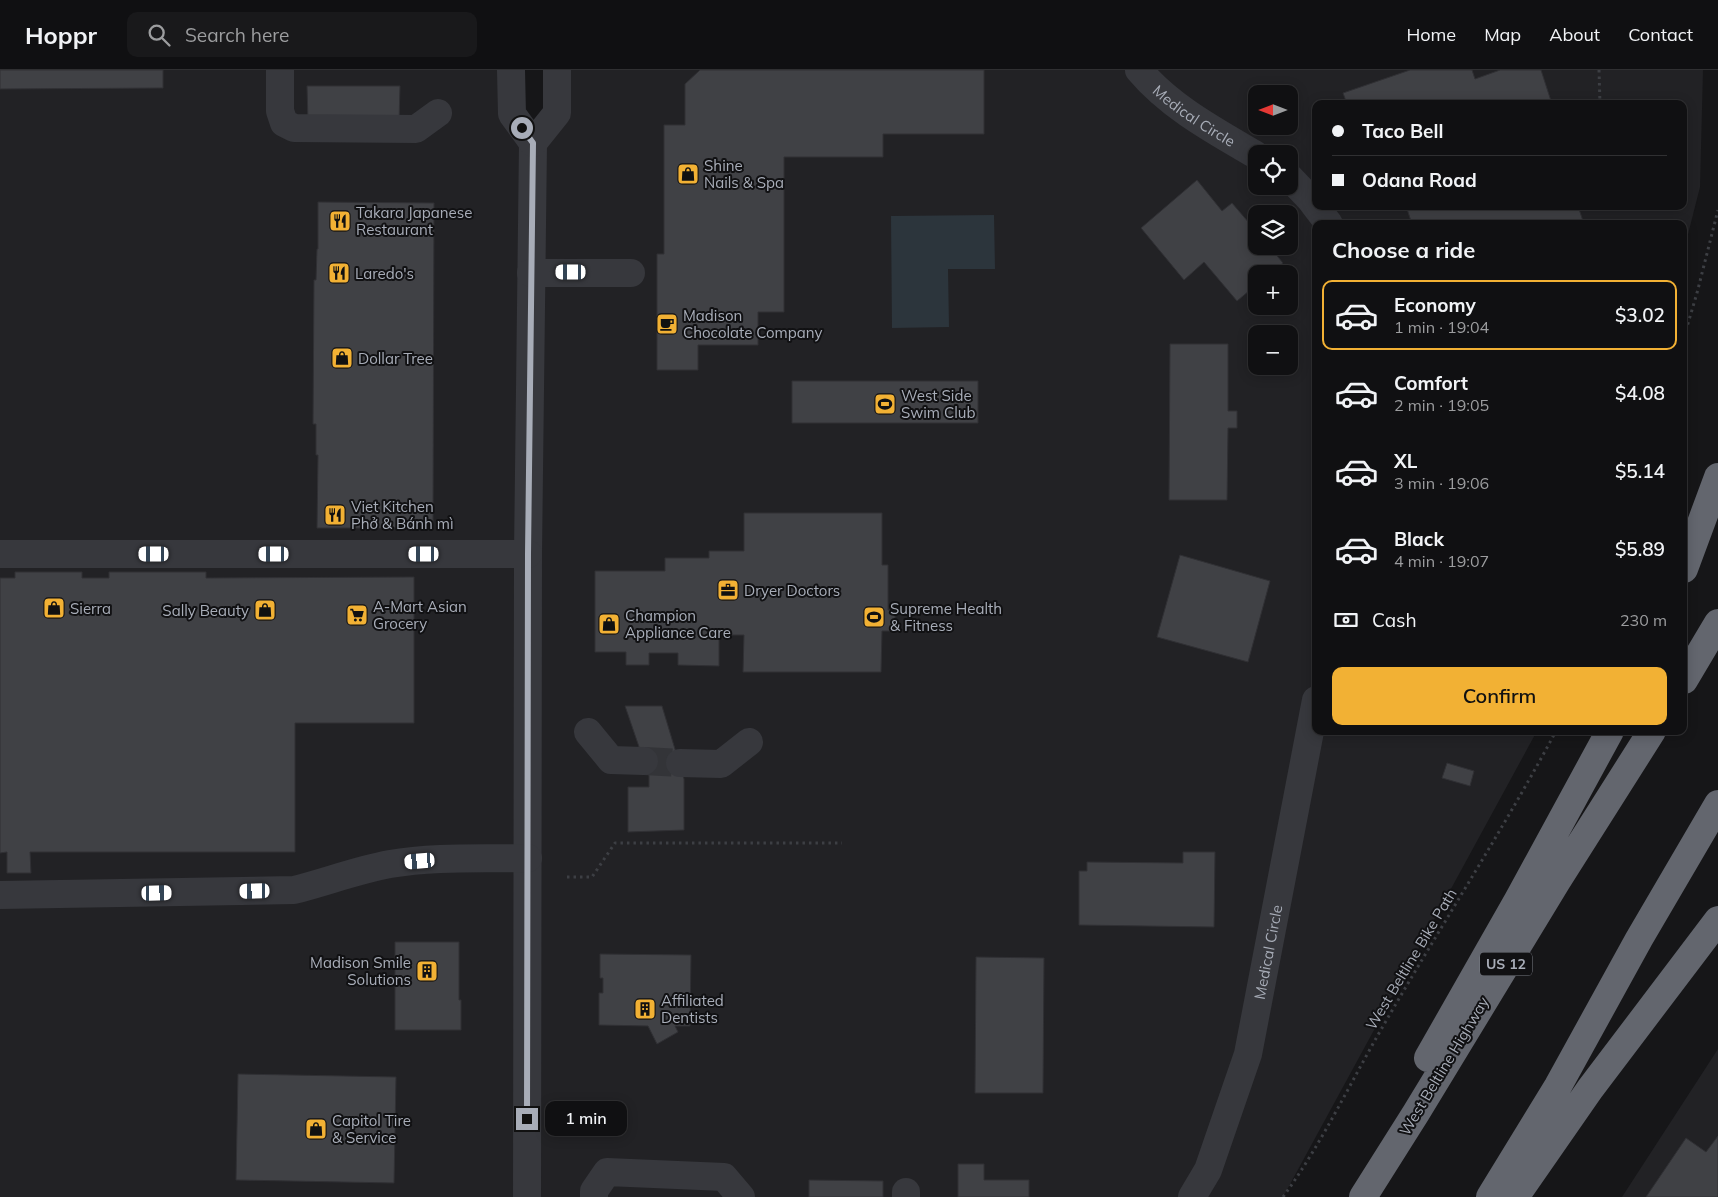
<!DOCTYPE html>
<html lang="en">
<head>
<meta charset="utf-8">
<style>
  body { margin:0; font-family:Mulish,sans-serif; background:#19191b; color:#f1f3f6; height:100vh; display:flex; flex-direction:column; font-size:19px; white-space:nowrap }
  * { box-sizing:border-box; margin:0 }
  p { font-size:16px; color:#9c9d9f }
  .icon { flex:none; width:28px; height:28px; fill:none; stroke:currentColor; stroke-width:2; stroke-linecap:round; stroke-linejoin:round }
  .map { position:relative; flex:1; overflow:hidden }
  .sheet { position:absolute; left:1312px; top:150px; width:375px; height:515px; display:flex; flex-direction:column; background:#101012; border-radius:10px; box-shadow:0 2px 12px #0003,0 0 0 1px #303032 }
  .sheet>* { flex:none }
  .guide { position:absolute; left:1312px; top:30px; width:375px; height:110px; border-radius:10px; box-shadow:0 2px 12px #0003,0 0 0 1px #303032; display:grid; align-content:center; height:110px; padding:0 20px; background:#101012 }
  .needle { width:32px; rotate:270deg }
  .fabs { position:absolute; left:1248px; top:15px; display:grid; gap:10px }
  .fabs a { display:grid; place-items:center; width:50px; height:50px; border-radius:10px; background:#101012; box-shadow:0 2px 12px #0003,0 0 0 1px #303032; font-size:25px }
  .end { position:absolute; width:22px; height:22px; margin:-11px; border:6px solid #a8adb8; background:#111; box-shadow:0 0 0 2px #111 }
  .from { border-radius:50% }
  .bubble { position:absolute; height:35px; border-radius:10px; background:#101012; box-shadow:0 2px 12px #0003,0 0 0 1px #303032; font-size:16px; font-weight:600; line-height:35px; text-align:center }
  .car { position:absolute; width:15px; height:30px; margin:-15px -8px; border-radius:6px; box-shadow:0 0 4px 1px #0007; background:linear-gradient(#fff 24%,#345 0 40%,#fff 0 76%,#345 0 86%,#fff 0) }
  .guide b { display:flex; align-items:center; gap:18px; height:48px; font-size:19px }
  .guide b+b { border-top:1px solid #303032 }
  .guide i { width:12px; height:12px; background:#f1f3f6 }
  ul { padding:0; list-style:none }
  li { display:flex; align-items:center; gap:15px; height:70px; margin:0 10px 8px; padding:0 10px; border:2px solid transparent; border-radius:10px }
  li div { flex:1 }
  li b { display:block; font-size:19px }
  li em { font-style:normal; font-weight:600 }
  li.on { border-color:#f2b134 }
  li>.icon { width:45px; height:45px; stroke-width:1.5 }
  h2 { padding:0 20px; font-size:22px; line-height:60px }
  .pay { display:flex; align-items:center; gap:12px; height:55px; padding:0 20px; font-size:19px }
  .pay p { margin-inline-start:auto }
  .primary-button { display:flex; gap:10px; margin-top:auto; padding:10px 20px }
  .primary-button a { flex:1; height:58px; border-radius:10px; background:#f2b134; color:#111; font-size:20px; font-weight:600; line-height:58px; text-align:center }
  header { display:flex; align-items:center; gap:30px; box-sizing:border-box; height:70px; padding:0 25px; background:#101012; border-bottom:1px solid #303032 }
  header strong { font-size:24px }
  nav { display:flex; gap:28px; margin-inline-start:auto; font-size:18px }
  .search { width:350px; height:45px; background:#19191b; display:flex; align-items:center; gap:12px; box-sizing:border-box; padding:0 18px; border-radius:10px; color:#9c9d9f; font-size:19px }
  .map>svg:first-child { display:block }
  .built { fill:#222225; fill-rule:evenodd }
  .water { fill:#2c353c }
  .building { fill:#404145; stroke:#303034 }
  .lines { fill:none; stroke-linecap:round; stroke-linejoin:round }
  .minor-tunnel { stroke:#333438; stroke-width:28; stroke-dasharray:28 14; stroke-linecap:butt }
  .path { stroke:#3d3f44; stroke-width:3; stroke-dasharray:2.5 4; stroke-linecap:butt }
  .minor { stroke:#37383d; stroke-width:28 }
  .highway { stroke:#63666e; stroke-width:28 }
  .route { stroke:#a8adb8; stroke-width:6 }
  .labels { text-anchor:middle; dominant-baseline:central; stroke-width:4; stroke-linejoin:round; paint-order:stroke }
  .shield { fill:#111113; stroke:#7b7e86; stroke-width:1 }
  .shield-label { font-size:14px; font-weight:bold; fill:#a8adb8 }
  .street-label { font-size:15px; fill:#a8adb8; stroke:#111113 }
  .poi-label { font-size:15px; fill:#a8adb8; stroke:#111113; text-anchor:start }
</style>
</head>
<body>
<header>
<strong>Hoppr</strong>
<div class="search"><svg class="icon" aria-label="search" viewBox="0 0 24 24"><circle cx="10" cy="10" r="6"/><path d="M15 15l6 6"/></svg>Search here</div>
<nav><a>Home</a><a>Map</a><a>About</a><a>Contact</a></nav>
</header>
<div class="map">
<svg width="1718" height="1127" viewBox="0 0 1718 1127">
  <rect width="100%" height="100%" fill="#161618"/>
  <path class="built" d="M0,0H511L533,72L557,0H1703L1700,117L1684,180V154H1316V661H1537L1283,1127H0ZM1256,24H1289V56H1256ZM1316,34H1684V136H1316ZM1256,84H1289V116H1256ZM1256,144H1289V176H1256ZM1256,204H1289V236H1256ZM1256,264H1289V296H1256Z
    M1718,979V1127H1622Z"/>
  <path class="water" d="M994,145L995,199H948L949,257L892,258L891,146Z"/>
  <path class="building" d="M0,0H163V18L0,19Z
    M700,0H984V64H883V87H784V242H758V275H698V300H657V184H664V55H685V14Z
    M1410,0H1472L1475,9L1500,0H1541L1552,34H1347L1343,23Z
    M307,16H400L399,52H308Z
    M1197,110L1222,141L1232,133L1256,161V176H1269L1283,193L1270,204H1256V215L1237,231L1204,192L1184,210L1141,158Z
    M318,132L434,133L433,458H317L318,385H316V354H313L314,210H316L317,179H318Z
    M1406,136H1578L1584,154H1412Z
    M1170,274H1228V341H1237V358H1228L1227,430H1169Z
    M792,311H978V353H792Z
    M744,443H882V495H888V540H895V561H882L881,602H743L744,565H719V596L678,595V583H649V595H626V582H595V501H665V488H709V481H744Z
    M1180,485L1270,511L1248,592L1157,567Z
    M15,502H82V508H109V502H206V508L414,507V653H295V782H30L31,803H7V782L0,783V508H15Z
    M625,636H662L684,709V760L628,762V717H649V706Z
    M1447,693L1474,701L1470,716L1442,708Z
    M1183,782H1215L1214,857L1079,855V801H1087V792L1183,793Z
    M395,872H459V930H461V960H395Z
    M600,884L691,885L690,956H675L678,962L657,974L648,956L599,955V923H603V908H600Z
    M976,887L1044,888L1043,1023H975Z
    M238,1004L396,1007L394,1113L236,1110Z
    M1718,1066V1127H1646L1686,1068L1706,1082Z
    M958,1094H984V1110H1029V1127H958Z
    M809,1110L883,1111V1127H809Z"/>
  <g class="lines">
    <path class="minor-tunnel" d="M644,691L680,693"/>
    <path class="path" d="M1599,0L1600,34
      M1684,267L1697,223L1718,140
      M567,807H592L615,773H842
      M1283,1127C1323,1072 1352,1009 1386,951C1442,854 1503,760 1556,661"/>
    <g class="minor">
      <path d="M280,0V41L284,53L294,58L416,59L438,43"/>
      <path d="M511,0L512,44L533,73L528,484L527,1127"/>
      <path id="s1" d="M1139,0C1170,37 1215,61 1256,85"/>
      <path d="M533,73L557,43V0"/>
      <path d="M1289,107L1310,129L1329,154"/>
      <path d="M531,203H631"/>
      <path d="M0,484H528"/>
      <path d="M588,662L611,690L644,691"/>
      <path d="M680,693L721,694L749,672"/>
      <path d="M0,825L294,820C326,812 357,800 390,794C435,786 482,789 528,788"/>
      <path d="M594,1127V1121L607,1102L724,1107L741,1127"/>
      <path d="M906,1127V1122"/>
      <path id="s2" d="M1192,1127L1208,1100L1248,984L1316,630"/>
    </g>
    <path class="highway" d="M1684,499L1718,407
      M1684,610L1718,553
      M1428,988L1518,830L1610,661
      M1363,1127L1416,1043L1557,811L1652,661
      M1490,1127L1558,1016L1639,869L1718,734
      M1515,1127L1590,1019L1718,850"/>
  </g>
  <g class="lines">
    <path class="route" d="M522,58L533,73L528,484L527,1049"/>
  </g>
  <defs>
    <g id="shop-square" transform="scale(1.125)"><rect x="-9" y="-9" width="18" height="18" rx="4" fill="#f2b134" stroke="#111113"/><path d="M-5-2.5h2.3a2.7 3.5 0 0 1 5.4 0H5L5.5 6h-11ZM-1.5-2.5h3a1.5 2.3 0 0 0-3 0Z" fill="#111"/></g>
    <g id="restaurant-square" transform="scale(1.125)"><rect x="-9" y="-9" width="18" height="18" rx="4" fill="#f2b134" stroke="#111113"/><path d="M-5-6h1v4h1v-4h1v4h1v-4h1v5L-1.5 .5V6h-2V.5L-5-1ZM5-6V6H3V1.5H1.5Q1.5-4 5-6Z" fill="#111"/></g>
    <g id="cafe-square" transform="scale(1.125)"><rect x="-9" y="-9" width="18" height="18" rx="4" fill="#f2b134" stroke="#111113"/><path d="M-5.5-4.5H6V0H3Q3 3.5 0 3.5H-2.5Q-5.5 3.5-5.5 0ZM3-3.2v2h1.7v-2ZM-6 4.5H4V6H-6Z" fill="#111"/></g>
    <g id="stadium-square" transform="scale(1.125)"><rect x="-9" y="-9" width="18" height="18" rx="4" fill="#f2b134" stroke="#111113"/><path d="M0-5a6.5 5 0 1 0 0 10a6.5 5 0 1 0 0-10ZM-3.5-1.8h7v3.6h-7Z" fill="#111"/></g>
    <g id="office-square" transform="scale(1.125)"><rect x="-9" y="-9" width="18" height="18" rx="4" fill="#f2b134" stroke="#111113"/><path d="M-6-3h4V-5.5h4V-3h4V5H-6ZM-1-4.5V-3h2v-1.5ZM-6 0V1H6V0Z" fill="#111"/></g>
    <g id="supermarket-square" transform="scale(1.125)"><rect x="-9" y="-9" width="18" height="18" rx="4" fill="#f2b134" stroke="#111113"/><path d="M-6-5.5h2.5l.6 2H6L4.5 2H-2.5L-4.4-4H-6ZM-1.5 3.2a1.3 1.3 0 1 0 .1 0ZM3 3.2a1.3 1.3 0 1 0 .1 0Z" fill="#111"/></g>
    <g id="building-square" transform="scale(1.125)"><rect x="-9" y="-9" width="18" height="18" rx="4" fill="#f2b134" stroke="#111113"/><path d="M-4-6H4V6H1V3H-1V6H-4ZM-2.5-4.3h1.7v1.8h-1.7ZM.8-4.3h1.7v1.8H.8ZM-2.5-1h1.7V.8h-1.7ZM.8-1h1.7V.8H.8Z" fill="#111"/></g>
  </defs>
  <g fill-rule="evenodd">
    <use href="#shop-square" x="688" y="104"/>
    <use href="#restaurant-square" x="340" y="151"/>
    <use href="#restaurant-square" x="339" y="203"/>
    <use href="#cafe-square" x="667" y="254"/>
    <use href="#shop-square" x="342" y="288"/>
    <use href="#stadium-square" x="885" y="334"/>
    <use href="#restaurant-square" x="335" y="445"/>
    <use href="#office-square" x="728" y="520"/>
    <use href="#shop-square" x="54" y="538"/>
    <use href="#shop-square" x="265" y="540"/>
    <use href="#supermarket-square" x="357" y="545"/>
    <use href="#stadium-square" x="874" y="547"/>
    <use href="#shop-square" x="609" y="554"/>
    <use href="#building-square" x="427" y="901"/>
    <use href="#building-square" x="645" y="939"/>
    <use href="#shop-square" x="316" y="1059"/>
  </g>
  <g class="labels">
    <rect class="shield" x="1480" y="882.5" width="52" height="23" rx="4"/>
    <g class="shield-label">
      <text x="1506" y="894">US 12</text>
    </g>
    <g class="street-label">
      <text stroke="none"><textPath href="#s1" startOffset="72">Medical Circle</textPath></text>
      <text stroke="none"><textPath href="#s2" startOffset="258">Medical Circle</textPath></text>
      <text transform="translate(1411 889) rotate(-59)">West Beltline Bike Path</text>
      <text transform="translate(1444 996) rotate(-59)">West Beltline Highway</text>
    </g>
    <g class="poi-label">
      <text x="704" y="95">Shine<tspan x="704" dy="17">Nails &amp; Spa</tspan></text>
      <text x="356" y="142">Takara Japanese<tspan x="356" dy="17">Restaurant</tspan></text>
      <text x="355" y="203">Laredo's</text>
      <text x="683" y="245">Madison<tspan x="683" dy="17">Chocolate Company</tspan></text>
      <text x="358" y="288">Dollar Tree</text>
      <text x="901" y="325">West Side<tspan x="901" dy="17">Swim Club</tspan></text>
      <text x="351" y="436">Viet Kitchen<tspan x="351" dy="17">Phở &amp; Bánh mì</tspan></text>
      <text x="744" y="520">Dryer Doctors</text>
      <text x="373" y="536">A-Mart Asian<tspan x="373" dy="17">Grocery</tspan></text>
      <text x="70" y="538">Sierra</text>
      <text x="890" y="538">Supreme Health<tspan x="890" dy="17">&amp; Fitness</tspan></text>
      <text x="249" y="540" text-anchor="end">Sally Beauty</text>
      <text x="625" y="545">Champion<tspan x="625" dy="17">Appliance Care</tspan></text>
      <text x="411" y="892" text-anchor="end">Madison Smile<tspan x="411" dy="17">Solutions</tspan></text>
      <text x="661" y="930">Affiliated<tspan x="661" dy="17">Dentists</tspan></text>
      <text x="332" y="1050">Capitol Tire<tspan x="332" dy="17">&amp; Service</tspan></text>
    </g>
  </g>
</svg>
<div class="fabs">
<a><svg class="needle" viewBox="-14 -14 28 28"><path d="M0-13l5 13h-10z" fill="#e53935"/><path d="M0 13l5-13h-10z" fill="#9c9d9f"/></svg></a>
<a><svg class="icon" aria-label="locate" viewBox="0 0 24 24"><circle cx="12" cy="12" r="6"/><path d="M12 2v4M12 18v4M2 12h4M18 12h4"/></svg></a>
<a><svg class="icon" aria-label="layers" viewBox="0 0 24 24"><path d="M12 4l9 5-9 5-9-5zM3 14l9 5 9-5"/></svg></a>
<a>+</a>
<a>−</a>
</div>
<i class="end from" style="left:522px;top:58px"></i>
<i class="end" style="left:527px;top:1049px"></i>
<div class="bubble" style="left:545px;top:1031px;width:82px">1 min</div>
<i class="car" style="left:571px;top:202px;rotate:270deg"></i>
<i class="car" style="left:154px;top:484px;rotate:270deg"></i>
<i class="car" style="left:274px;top:484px;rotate:270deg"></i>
<i class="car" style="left:424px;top:484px;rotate:270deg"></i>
<i class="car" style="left:420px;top:791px;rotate:265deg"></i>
<i class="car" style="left:255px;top:821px;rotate:269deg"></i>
<i class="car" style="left:157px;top:823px;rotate:89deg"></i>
<div class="guide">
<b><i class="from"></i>Taco Bell</b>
<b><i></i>Odana Road</b>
</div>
<section class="sheet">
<h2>Choose a ride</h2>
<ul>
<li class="on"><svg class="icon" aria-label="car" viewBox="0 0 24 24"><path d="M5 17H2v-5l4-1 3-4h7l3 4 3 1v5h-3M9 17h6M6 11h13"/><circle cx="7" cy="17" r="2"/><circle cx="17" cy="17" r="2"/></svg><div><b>Economy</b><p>1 min · 19:04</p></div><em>$3.02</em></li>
<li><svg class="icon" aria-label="car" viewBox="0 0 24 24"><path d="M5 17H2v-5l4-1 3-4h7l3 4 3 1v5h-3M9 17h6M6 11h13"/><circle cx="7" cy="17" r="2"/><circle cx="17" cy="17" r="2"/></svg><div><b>Comfort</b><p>2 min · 19:05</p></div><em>$4.08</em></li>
<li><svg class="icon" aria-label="car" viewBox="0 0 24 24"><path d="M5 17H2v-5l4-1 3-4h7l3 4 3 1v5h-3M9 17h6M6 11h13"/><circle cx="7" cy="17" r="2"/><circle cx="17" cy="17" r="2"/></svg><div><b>XL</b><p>3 min · 19:06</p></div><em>$5.14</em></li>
<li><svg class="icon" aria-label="car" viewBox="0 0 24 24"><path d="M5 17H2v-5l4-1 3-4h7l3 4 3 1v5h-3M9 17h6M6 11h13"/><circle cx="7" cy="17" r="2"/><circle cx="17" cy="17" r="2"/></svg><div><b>Black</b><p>4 min · 19:07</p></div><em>$5.89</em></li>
</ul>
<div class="pay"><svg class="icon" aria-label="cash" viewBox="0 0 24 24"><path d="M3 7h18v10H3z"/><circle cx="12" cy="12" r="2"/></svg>Cash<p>230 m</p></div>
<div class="primary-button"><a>Confirm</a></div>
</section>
</div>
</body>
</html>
